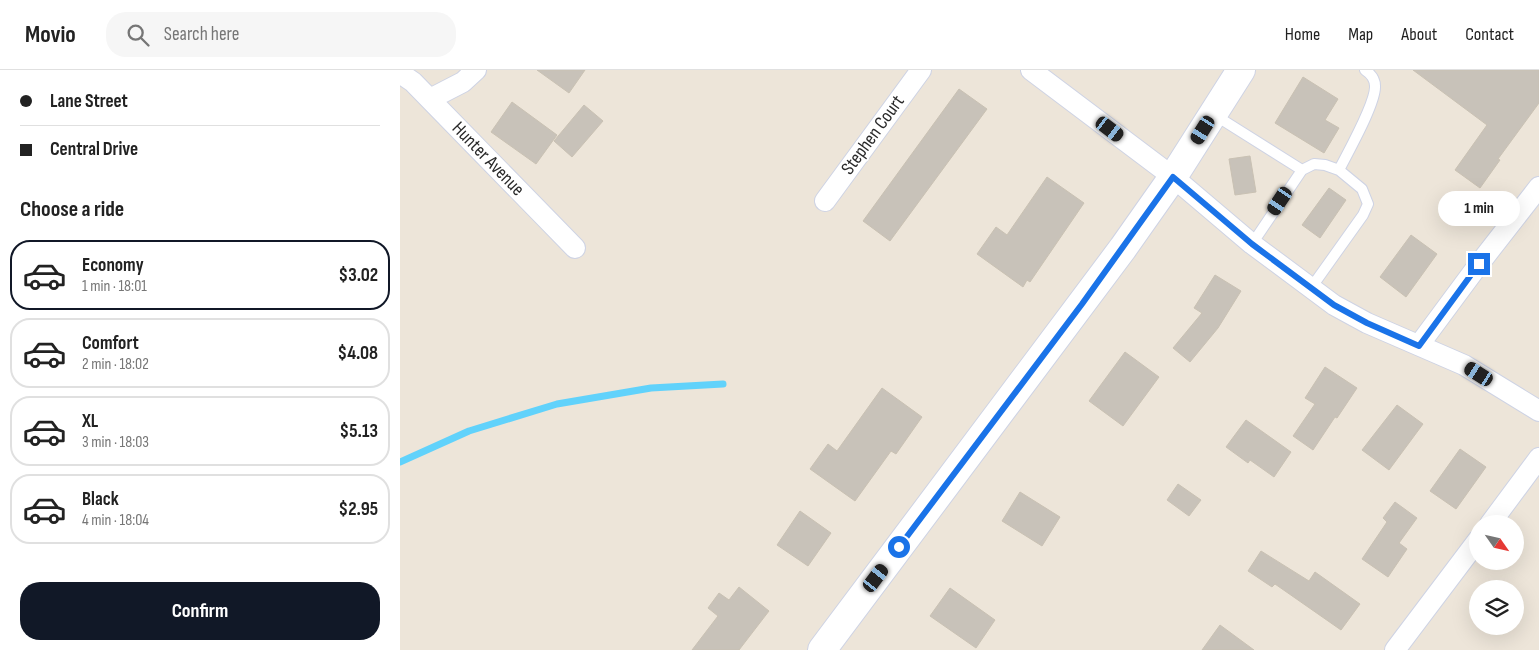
<!DOCTYPE html>
<html lang="en">
<head>
<meta charset="utf-8">
<style>
  body { margin:0; font-family:"Sofia Sans Condensed",sans-serif; background:#f6f6f6; color:#222; height:100vh; display:flex; flex-direction:column; font-size:19px; white-space:nowrap }
  * { box-sizing:border-box; margin:0 }
  p { font-size:16px; color:#767676 }
  .icon { flex:none; width:28px; height:28px; fill:none; stroke:currentColor; stroke-width:2; stroke-linecap:round; stroke-linejoin:round }
  .map { position:relative; flex:1; overflow:hidden }
  .sheet { display:flex; flex-direction:column; background:#fff; width:400px }
  .sheet>* { flex:none }
  .banner { display:grid; align-content:center; height:110px; padding:0 20px; background:#fff }
  .needle { width:32px; rotate:124deg }
  .tools { position:absolute; left:1069px; top:445px; display:grid; gap:10px }
  .tools a { display:grid; place-items:center; width:55px; height:55px; border-radius:50%; background:#fff; box-shadow:0 5px 20px #0002; font-size:25px }
  .end { position:absolute; width:22px; height:22px; margin:-11px; border:6px solid #1a73e8; background:#fff; box-shadow:0 0 0 2px #fff }
  .from { border-radius:50% }
  .bubble { position:absolute; height:35px; border-radius:18px; background:#fff; box-shadow:0 5px 20px #0002; font-size:16px; font-weight:700; line-height:35px; text-align:center }
  .car { position:absolute; width:15px; height:30px; margin:-15px -8px; border-radius:6px; box-shadow:0 0 4px 1px #0007; background:linear-gradient(#222 24%,#8ab4d8 0 40%,#222 0 76%,#8ab4d8 0 86%,#222 0) }
  .banner b { display:flex; align-items:center; gap:18px; height:48px; font-size:19px }
  .banner b+b { border-top:1px solid #e0e0e0 }
  .banner i { width:12px; height:12px; background:#222 }
  ul { padding:0; list-style:none }
  li { display:flex; align-items:center; gap:15px; height:70px; margin:0 10px 8px; padding:0 10px; border:2px solid #e0e0e0; border-radius:20px }
  li div { flex:1 }
  li b { display:block; font-size:19px }
  li em { font-style:normal; font-weight:700 }
  li.selected { border-color:#111827 }
  li>.icon { width:45px; height:45px; stroke-width:1.5 }
  h2 { padding:0 20px; font-size:22px; line-height:60px }
  .button { display:flex; gap:10px; margin-top:auto; padding:10px 20px }
  .button a { flex:1; height:58px; border-radius:20px; background:#111827; color:#fff; font-size:20px; font-weight:700; line-height:58px; text-align:center }
  header { display:flex; align-items:center; gap:30px; box-sizing:border-box; height:70px; padding:0 25px; background:#fff; border-bottom:1px solid #e0e0e0 }
  header strong { font-size:24px }
  nav { display:flex; gap:28px; margin-inline-start:auto; font-size:18px }
  .search { width:350px; height:45px; background:#f6f6f6; display:flex; align-items:center; gap:12px; box-sizing:border-box; padding:0 18px; border-radius:20px; color:#767676; font-size:19px }
  main { display:flex; flex:1; min-height:0 }
  .map>svg:first-child { display:block }
  .lines { fill:none; stroke-linecap:round; stroke-linejoin:round }
  .stream { stroke:#61d2fb; stroke-width:7 }
  .building { fill:#c8c2b9; stroke:#c9c1b3 }
  .lane-casing { stroke:#ced3e4; stroke-width:12 }
  .street-casing { stroke:#ced3e4; stroke-width:22 }
  .secondary-casing { stroke:#ced3e4; stroke-width:30 }
  .lane { stroke:#fff; stroke-width:10 }
  .street { stroke:#fff; stroke-width:20 }
  .secondary { stroke:#fff; stroke-width:28 }
  .route { stroke:#1a73e8; stroke-width:6 }
  .labels { text-anchor:middle; dominant-baseline:central; stroke-width:4; stroke-linejoin:round; paint-order:stroke }
  .street-label { font-size:19px; fill:#292929; stroke:#fff }
</style>
</head>
<body>
<header>
<strong>Movio</strong>
<div class="search"><svg class="icon" aria-label="search" viewBox="0 0 24 24"><circle cx="10" cy="10" r="6"/><path d="M15 15l6 6"/></svg>Search here</div>
<nav><a>Home</a><a>Map</a><a>About</a><a>Contact</a></nav>
</header>
<main>
<section class="sheet">
<div class="banner">
<b><i class="from"></i>Lane Street</b>
<b><i></i>Central Drive</b>
</div>
<h2>Choose a ride</h2>
<ul>
<li class="selected"><svg class="icon" aria-label="car" viewBox="0 0 24 24"><path d="M5 17H2v-5l4-1 3-4h7l3 4 3 1v5h-3M9 17h6M6 11h13"/><circle cx="7" cy="17" r="2"/><circle cx="17" cy="17" r="2"/></svg><div><b>Economy</b><p>1 min · 18:01</p></div><em>$3.02</em></li>
<li><svg class="icon" aria-label="car" viewBox="0 0 24 24"><path d="M5 17H2v-5l4-1 3-4h7l3 4 3 1v5h-3M9 17h6M6 11h13"/><circle cx="7" cy="17" r="2"/><circle cx="17" cy="17" r="2"/></svg><div><b>Comfort</b><p>2 min · 18:02</p></div><em>$4.08</em></li>
<li><svg class="icon" aria-label="car" viewBox="0 0 24 24"><path d="M5 17H2v-5l4-1 3-4h7l3 4 3 1v5h-3M9 17h6M6 11h13"/><circle cx="7" cy="17" r="2"/><circle cx="17" cy="17" r="2"/></svg><div><b>XL</b><p>3 min · 18:03</p></div><em>$5.13</em></li>
<li><svg class="icon" aria-label="car" viewBox="0 0 24 24"><path d="M5 17H2v-5l4-1 3-4h7l3 4 3 1v5h-3M9 17h6M6 11h13"/><circle cx="7" cy="17" r="2"/><circle cx="17" cy="17" r="2"/></svg><div><b>Black</b><p>4 min · 18:04</p></div><em>$2.95</em></li>
</ul>
<div class="button"><a>Confirm</a></div>
</section>
<div class="map">
<svg width="1139" height="580" viewBox="0 0 1139 580">
  <rect width="100%" height="100%" fill="#ede5d9"/>
  <g class="lines">
    <path class="stream" d="M0,392L69,361L157,334L251,318L323,314"/>
  </g>
  <path class="building" d="M137,0H185L169,23Z
    M1013,0H1139V33L1098,89L1100,90L1080,118L1055,100L1087,55Z
    M903,7L938,29L925,50L939,58L924,83L875,53Z
    M559,19L587,39L490,171L463,151Z
    M112,32L157,65L136,94L91,62Z
    M184,35L203,51L172,87L154,71Z
    M850,86L856,122L835,125L829,89Z
    M647,107L684,133L630,212L627,210L623,217L577,184L596,157L607,165Z
    M929,118L946,130L920,168L902,155Z
    M1011,165L1037,184L1006,227L980,207Z
    M815,205L841,221L818,258L790,292L773,278L802,243L794,238Z
    M725,282L759,307L723,356L689,331Z
    M925,297L957,318L937,348L935,347L913,380L893,366L915,334L905,328Z
    M482,318L522,347L496,384L491,381L455,431L410,399L428,374L437,381Z
    M997,335L1023,354L989,400L962,380Z
    M846,350L891,382L874,407L850,390L848,393L826,377Z
    M1060,379L1086,397L1056,439L1030,421Z
    M778,414L801,430L789,446L767,430Z
    M620,422L660,447L642,476L602,451Z
    M995,432L1017,448L999,473L1007,479L988,507L962,489L987,452L983,448Z
    M400,441L431,463L408,496L377,475Z
    M861,481L909,511L915,502L960,534L941,560L875,514L872,517L848,501Z
    M339,517L369,541L339,580H292L318,546L308,538L319,523L329,530Z
    M550,518L595,550L576,578L530,546Z
    M820,555L854,580H802Z"/>
  <g class="lines">
    <g class="lane-casing">
      <path id="lane" d="M813,44L902,100
        M939,100C948,82 976,33 975,16C975,9 971,4 965,0
        M852,174L902,100L914,94L925,95L939,100L962,119L968,134L963,145L911,218"/>
    </g>
    <g class="street-casing">
      <path id="street" d="M631,0L773,107L852,174L934,235L967,253L1064,295L1139,341
        M0,3L13,12L175,178
        M30,29L63,12L76,0
        M425,131L521,0
        M1019,275L1079,194L1139,117
        M1090,454L1139,388
        M995,580L1078,470"/>
    </g>
    <g class="secondary-casing">
      <path id="secondary" d="M422,580L723,178L773,107L841,0"/>
    </g>
    <use href="#lane" class="lane"/>
    <use href="#street" class="street"/>
    <use href="#secondary" class="secondary"/>
  </g>
  <g class="lines">
    <path class="route" d="M499,477L682,234L773,107L852,174L934,235L967,253L1019,276L1079,194"/>
  </g>
  <g class="labels">
    <g class="street-label">
      <text transform="translate(473 65) rotate(-54)">Stephen Court</text>
      <text transform="translate(88 89) rotate(46)">Hunter Avenue</text>
    </g>
  </g>
</svg>
<div class="tools">
<a><svg class="needle" viewBox="-14 -14 28 28"><path d="M0-13l5 13h-10z" fill="#e53935"/><path d="M0 13l5-13h-10z" fill="#767676"/></svg></a>
<a><svg class="icon" aria-label="layers" viewBox="0 0 24 24"><path d="M12 4l9 5-9 5-9-5zM3 14l9 5 9-5"/></svg></a>
</div>
<i class="end from" style="left:499px;top:477px"></i>
<i class="end" style="left:1079px;top:194px"></i>
<div class="bubble" style="left:1038px;top:121px;width:82px">1 min</div>
<i class="car" style="left:710px;top:59px;rotate:127deg"></i>
<i class="car" style="left:803px;top:60px;rotate:212deg"></i>
<i class="car" style="left:880px;top:131px;rotate:214deg"></i>
<i class="car" style="left:1079px;top:304px;rotate:302deg"></i>
<i class="car" style="left:476px;top:508px;rotate:37deg"></i>
</div>
</main>
</body>
</html>
